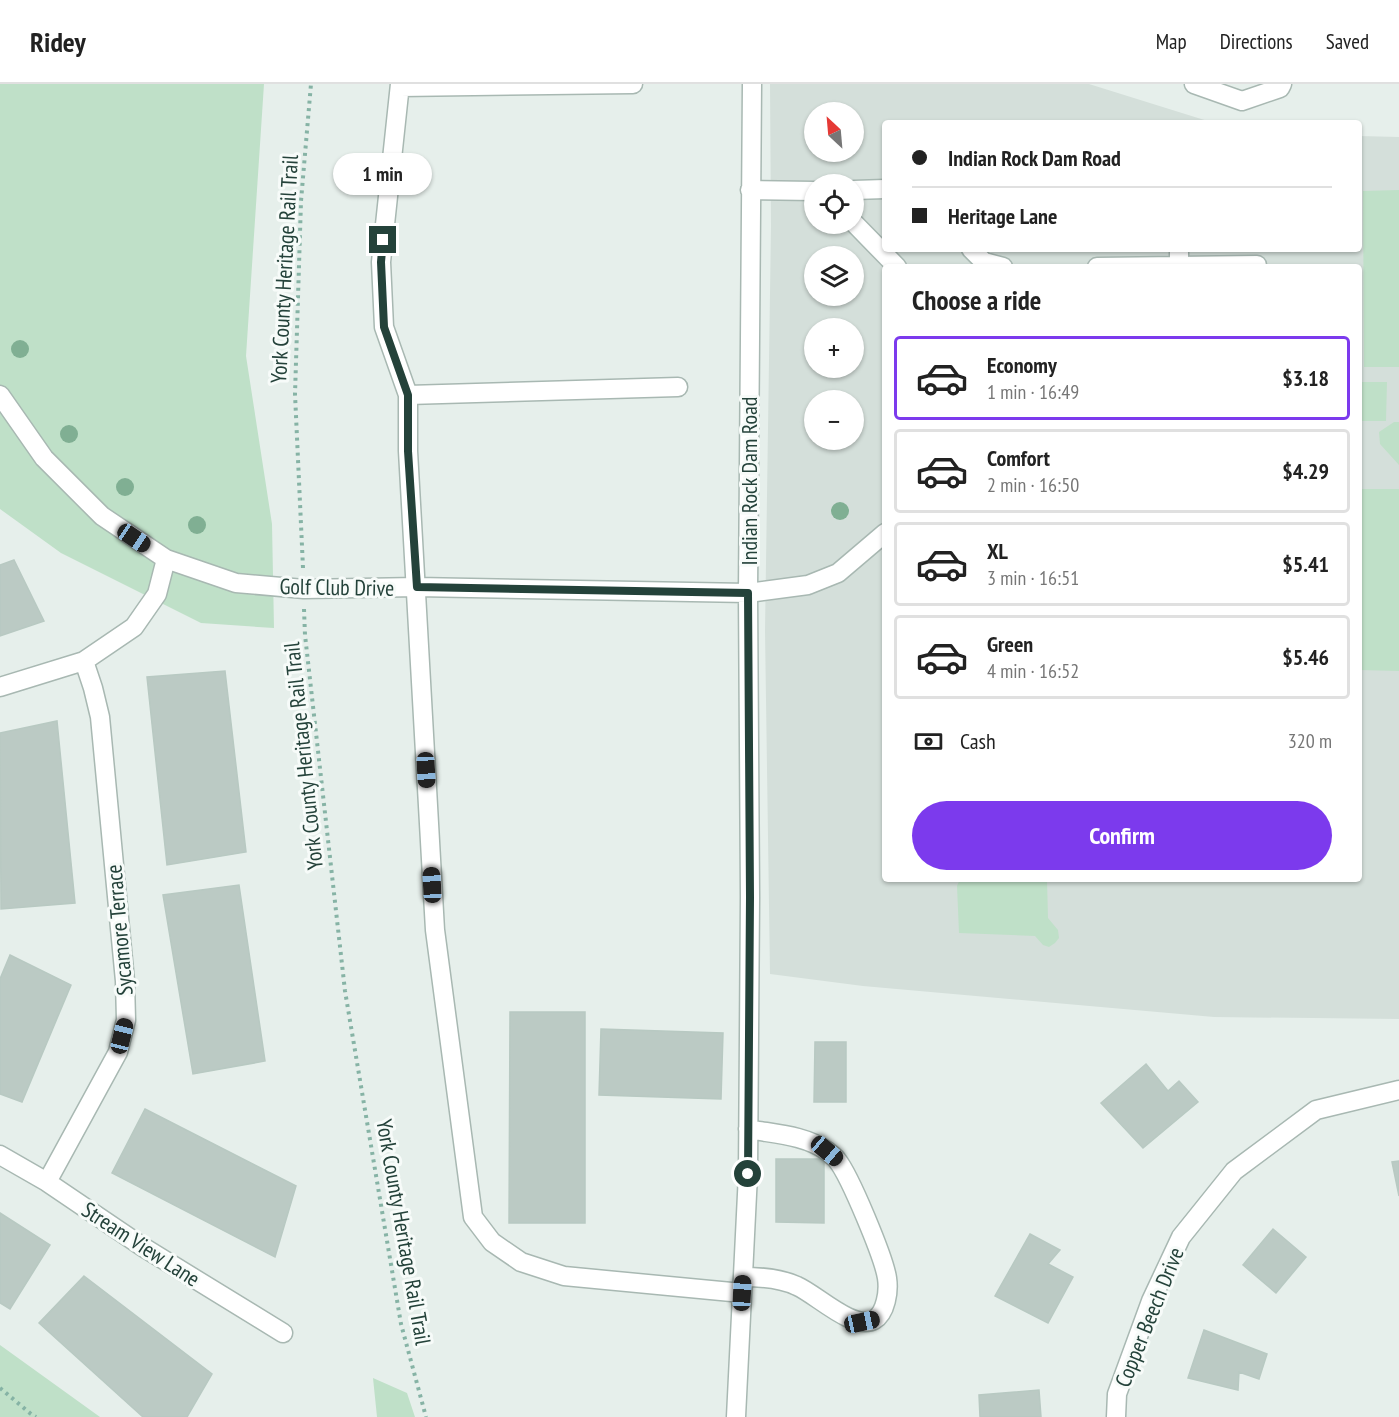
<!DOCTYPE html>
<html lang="en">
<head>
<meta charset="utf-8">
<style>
  body { margin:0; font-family:"PT Sans Narrow",sans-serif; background:#f6f6f6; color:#222; height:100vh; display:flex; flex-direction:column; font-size:22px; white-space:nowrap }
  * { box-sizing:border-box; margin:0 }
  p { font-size:20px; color:#767676 }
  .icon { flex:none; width:33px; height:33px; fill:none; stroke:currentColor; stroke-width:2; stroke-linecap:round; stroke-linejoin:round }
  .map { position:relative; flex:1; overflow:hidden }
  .panel { position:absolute; left:882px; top:180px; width:480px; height:618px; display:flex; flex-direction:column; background:#fff; border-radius:6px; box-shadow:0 2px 4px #0004 }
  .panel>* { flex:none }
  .guide { position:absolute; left:882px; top:36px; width:480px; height:132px; border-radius:6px; box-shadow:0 2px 4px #0004; display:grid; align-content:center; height:132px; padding:0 30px; background:#fff }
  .needle { width:39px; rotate:334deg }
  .fabs { position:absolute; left:804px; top:18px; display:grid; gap:12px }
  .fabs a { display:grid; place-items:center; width:60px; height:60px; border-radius:50%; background:#fff; box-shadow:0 2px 4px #0004; font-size:30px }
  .end { position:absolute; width:27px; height:27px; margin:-14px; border:8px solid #24423a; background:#fff; box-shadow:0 0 0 3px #fff }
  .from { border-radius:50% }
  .bubble { position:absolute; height:42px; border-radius:21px; background:#fff; box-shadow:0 2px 4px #0004; font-size:20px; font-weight:700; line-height:42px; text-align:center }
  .car { position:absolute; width:18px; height:36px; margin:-18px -9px; border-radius:8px; box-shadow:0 0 4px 2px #0007; background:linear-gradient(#222 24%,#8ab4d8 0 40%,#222 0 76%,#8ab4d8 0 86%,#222 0) }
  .guide b { display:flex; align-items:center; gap:21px; height:57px; font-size:22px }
  .guide b+b { border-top:2px solid #e0e0e0 }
  .guide i { width:15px; height:15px; background:#222 }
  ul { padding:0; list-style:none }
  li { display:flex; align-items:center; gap:18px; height:84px; margin:0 12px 9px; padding:0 18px; border:3px solid #e0e0e0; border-radius:6px }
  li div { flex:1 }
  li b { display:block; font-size:22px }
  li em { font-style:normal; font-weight:700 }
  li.active { border-color:#7c3aed }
  li>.icon { width:54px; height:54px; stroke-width:1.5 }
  h2 { padding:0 30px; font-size:27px; line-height:72px }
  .pay { display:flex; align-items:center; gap:15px; height:66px; padding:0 30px; font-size:22px }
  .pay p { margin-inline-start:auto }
  .cta { display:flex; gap:12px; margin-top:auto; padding:12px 30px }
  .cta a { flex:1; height:69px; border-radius:36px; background:#7c3aed; color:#fff; font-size:24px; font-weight:700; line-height:69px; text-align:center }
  header { display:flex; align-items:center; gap:36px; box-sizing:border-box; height:84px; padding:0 30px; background:#fff; border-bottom:2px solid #e0e0e0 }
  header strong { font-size:28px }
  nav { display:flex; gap:33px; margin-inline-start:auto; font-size:21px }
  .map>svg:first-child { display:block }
  .built { fill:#d4dfda; fill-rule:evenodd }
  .green { fill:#bfe0c8 }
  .building { fill:#bbcac4; stroke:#b8c9c2; stroke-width:1.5 }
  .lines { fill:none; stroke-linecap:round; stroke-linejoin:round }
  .minor-casing { stroke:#a8b8b2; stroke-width:21 }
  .path { stroke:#86b3a5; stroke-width:4; stroke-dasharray:3 4.5; stroke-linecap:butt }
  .minor { stroke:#fff; stroke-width:18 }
  .tree { fill:#80af93 }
  .route { stroke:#24423a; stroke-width:8 }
  .labels { text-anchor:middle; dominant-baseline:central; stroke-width:6; stroke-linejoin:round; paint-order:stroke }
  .street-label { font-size:22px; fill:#24423a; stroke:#f7fbf9 }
</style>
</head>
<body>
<header>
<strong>Ridey</strong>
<nav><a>Map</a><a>Directions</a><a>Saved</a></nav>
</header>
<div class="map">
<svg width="1399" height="1333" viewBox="0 0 1399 1333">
  <rect width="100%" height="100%" fill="#e6efeb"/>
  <path class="built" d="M770,0H1089L1214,39H885V165H1359V52L1399,53V935L1214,933L863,902L770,890L765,547L771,142ZM814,28H854V68H814ZM814,100H854V140H814ZM814,172H854V212H814ZM885,183H1359V795H885ZM814,244H854V284H814ZM814,316H854V356H814Z"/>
  <path class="green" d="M0,0H264L246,272L272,440L274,544L201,539L61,469L0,425Z
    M1399,106V283H1364L1363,107Z
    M1359,298H1387L1386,337H1359Z
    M1394,338H1399V381L1380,360L1379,348Z
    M1359,405H1399V587L1359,586Z
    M960,795H1047L1048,834L1058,846L1059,854L1055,859L1049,863L1043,861L1035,852L959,849L957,802Z
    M0,1261L100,1333H0Z
    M373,1294L407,1309L415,1333H377Z"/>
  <path class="building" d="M14,476L44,537L0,552V481Z
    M225,587L246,768L167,781L147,593Z
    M57,637L75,819L1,825L0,649Z
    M239,801L265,977L193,990L163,811Z
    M10,871L71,901L22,1018L0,1010V895Z
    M510,928H585V1139H509Z
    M601,945L723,949L721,1015L599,1011Z
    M815,958H846V1018H814Z
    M1146,980L1168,1007L1179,997L1198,1018L1143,1064L1101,1019Z
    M145,1025L296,1102L275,1173L112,1089Z
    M776,1075H824V1139L776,1138Z
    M1399,1077V1112L1392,1078Z
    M0,1129L50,1161L10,1225L0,1219Z
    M1273,1145L1306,1173L1276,1209L1243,1181Z
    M1030,1150L1060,1166L1048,1180L1073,1193L1048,1239L995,1212Z
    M84,1192L212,1290L187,1333H143L39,1239Z
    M1204,1246L1267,1270L1259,1295L1239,1288L1238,1306L1188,1294Z
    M1039,1306L1041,1333H980L979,1311Z"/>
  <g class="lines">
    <g class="minor-casing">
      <path id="minor" d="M400,0L381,178L384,243L408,311V367L435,846L473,1133L492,1158L521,1178L564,1192L742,1209
        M1194,0L1242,17L1280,4L1282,0
        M400,3L633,0
        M750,106L814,107
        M854,106L885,105
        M854,139L897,183
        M971,165L984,178L1003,183
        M1179,182L1257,181
        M1097,183L1179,182V165
        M0,311L44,374L102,432L166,475L236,499L304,505L417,503L748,509L808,501L838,489L885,449
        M408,311L678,303
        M0,603L84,577L134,543L157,510L166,475
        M0,1071L47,1098L143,1163L283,1249
        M47,1098L118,968L126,936L125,897L100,633L93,604L84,577
        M743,1193C761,1193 780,1194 797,1202C816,1210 853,1247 874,1236C886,1229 889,1207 887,1194C884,1174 850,1092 837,1076C835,1073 830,1070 827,1067C805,1051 774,1050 748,1045
        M736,1333L748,1090L750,813L748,509L752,0
        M1116,1333L1117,1310L1151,1217L1181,1153L1234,1087L1316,1026L1399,1006"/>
    </g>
    <path class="path" d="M303,484L295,310L301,117L311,0
      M304,525L305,551L345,907L401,1240L426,1333
      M0,1304L31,1330L36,1333"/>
    <use href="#minor" class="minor"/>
  </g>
  <g class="tree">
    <circle cx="20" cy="265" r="9"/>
    <circle cx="69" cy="350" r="9"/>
    <circle cx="125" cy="403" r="9"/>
    <circle cx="840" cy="427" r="9"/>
    <circle cx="197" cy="441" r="9"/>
  </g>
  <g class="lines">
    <path class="route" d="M383,156L381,178L384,243L408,311V367L417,503L748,509L750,813L748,1090"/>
  </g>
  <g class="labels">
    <g class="street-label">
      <text transform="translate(284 185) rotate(-87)">York County Heritage Rail Trail</text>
      <text transform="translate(749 397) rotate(-90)">Indian Rock Dam Road</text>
      <text transform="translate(337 503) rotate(1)">Golf Club Drive</text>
      <text transform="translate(303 672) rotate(-96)">York County Heritage Rail Trail</text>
      <text transform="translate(119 846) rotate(-95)">Sycamore Terrace</text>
      <text transform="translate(404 1148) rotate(80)">York County Heritage Rail Trail</text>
      <text transform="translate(141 1160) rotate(33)">Stream View Lane</text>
      <text transform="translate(1149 1233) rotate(-68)">Copper Beech Drive</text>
    </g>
  </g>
</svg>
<div class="fabs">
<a><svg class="needle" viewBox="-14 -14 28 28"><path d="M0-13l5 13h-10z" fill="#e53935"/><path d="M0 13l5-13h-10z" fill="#767676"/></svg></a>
<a><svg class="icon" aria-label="locate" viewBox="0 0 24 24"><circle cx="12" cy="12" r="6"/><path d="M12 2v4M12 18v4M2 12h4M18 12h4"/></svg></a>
<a><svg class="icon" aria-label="layers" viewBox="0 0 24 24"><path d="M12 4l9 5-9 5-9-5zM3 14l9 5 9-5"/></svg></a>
<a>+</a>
<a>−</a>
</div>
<i class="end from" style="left:748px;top:1090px"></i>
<i class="end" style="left:383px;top:156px"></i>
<div class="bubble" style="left:333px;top:69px;width:99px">1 min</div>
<i class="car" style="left:134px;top:454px;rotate:124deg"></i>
<i class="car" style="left:426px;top:686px;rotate:177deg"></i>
<i class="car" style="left:432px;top:801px;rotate:357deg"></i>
<i class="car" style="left:122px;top:952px;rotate:14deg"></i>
<i class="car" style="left:827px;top:1067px;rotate:130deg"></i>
<i class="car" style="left:742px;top:1209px;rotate:3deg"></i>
<i class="car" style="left:862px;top:1238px;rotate:78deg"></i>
<div class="guide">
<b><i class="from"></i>Indian Rock Dam Road</b>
<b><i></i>Heritage Lane</b>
</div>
<section class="panel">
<h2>Choose a ride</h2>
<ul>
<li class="active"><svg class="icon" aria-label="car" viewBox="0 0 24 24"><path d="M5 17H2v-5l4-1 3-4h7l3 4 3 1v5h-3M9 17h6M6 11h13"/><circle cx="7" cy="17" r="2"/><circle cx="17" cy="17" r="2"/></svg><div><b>Economy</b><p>1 min · 16:49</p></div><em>$3.18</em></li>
<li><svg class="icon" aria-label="car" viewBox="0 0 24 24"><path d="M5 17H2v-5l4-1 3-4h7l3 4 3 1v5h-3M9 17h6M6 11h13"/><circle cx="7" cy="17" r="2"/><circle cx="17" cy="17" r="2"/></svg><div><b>Comfort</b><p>2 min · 16:50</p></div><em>$4.29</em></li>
<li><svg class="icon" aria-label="car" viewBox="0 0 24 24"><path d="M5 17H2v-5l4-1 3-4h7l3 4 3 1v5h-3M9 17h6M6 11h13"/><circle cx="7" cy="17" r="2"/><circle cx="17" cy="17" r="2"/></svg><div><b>XL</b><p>3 min · 16:51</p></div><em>$5.41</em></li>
<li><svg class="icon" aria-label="car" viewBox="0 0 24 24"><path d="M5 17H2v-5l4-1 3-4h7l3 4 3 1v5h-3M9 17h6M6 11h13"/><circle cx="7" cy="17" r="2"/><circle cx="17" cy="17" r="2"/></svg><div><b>Green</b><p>4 min · 16:52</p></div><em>$5.46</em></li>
</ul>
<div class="pay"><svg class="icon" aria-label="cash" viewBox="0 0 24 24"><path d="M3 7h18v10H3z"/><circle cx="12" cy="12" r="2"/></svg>Cash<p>320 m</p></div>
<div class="cta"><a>Confirm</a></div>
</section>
</div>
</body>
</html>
